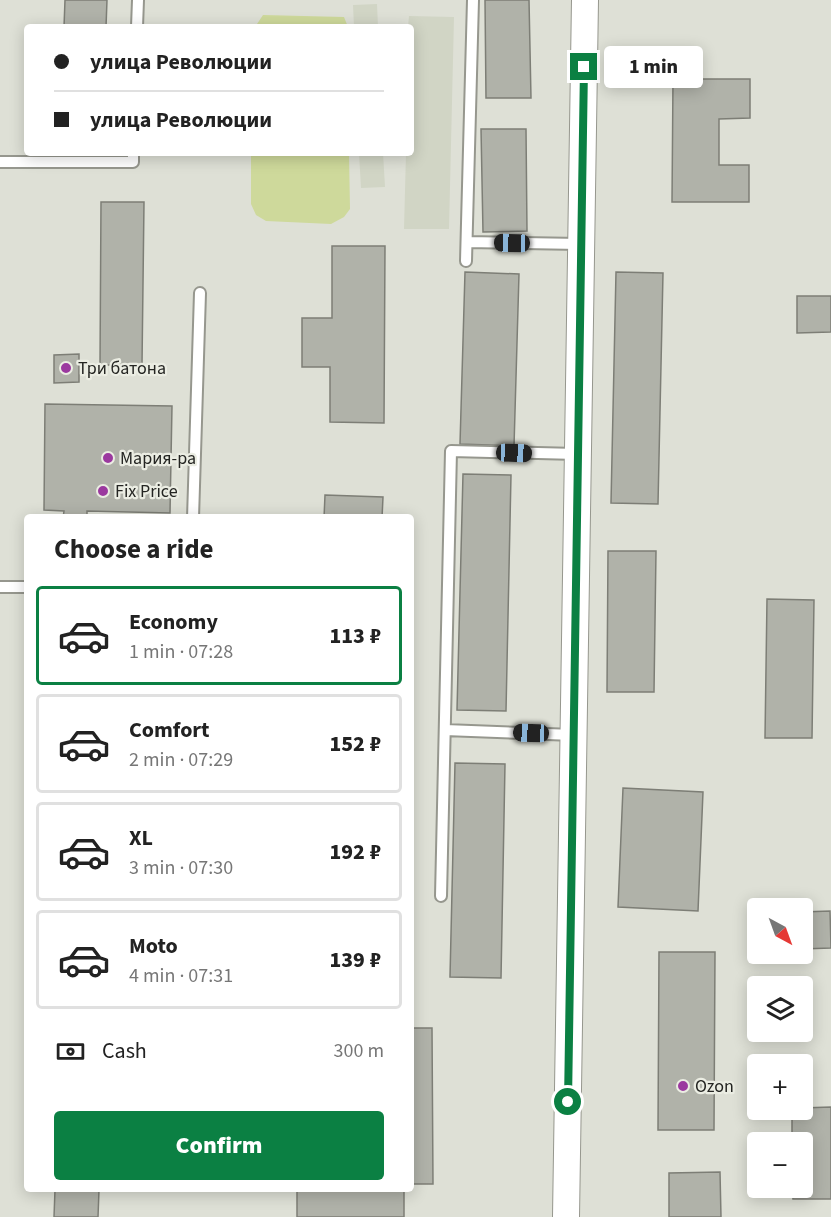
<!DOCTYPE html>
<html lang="en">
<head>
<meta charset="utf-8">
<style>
  body { margin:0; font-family:"Source Sans 3",sans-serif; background:#f2f2f2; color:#222; height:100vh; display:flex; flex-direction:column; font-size:22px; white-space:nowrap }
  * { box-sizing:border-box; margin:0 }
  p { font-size:20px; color:#767676 }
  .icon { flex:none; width:33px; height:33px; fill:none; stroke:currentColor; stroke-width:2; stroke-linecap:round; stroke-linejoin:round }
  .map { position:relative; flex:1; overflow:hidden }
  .details { position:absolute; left:24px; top:514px; width:390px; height:678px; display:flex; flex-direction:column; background:#fff; border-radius:6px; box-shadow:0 3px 15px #0003 }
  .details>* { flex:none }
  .top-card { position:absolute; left:24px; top:24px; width:390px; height:132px; border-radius:6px; box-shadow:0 3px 15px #0003; display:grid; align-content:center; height:132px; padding:0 30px; background:#fff }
  .needle { width:39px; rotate:139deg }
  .fabs { position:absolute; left:747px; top:898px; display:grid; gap:12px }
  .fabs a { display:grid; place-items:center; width:66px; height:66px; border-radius:6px; background:#fff; box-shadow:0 3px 15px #0003; font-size:30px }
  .end { position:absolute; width:27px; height:27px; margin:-14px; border:8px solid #0b8043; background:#fff; box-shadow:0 0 0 3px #fff }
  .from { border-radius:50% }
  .bubble { position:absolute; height:42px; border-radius:6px; background:#fff; box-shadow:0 3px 15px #0003; font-size:20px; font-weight:800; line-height:42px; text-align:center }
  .car { position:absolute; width:18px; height:36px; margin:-18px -9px; border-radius:8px; box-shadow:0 0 4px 2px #0007; background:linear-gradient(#222 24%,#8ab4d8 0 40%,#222 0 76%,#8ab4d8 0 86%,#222 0) }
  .top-card b { display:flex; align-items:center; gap:21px; height:57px; font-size:22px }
  .top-card b+b { border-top:2px solid #e0e0e0 }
  .top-card i { width:15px; height:15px; background:#222 }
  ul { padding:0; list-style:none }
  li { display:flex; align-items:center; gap:18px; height:99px; margin:0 12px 9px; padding:0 18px; border:3px solid #e0e0e0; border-radius:6px }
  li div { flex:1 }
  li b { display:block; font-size:22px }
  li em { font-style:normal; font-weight:800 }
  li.current { border-color:#0b8043 }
  li>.icon { width:54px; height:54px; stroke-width:1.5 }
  h2 { padding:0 30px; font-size:27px; line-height:72px }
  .pay { display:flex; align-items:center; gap:15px; height:66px; padding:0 30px; font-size:22px }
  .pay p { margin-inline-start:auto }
  .primary-button { display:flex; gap:12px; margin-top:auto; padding:12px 30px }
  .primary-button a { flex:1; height:69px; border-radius:6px; background:#0b8043; color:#fff; font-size:24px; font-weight:800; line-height:69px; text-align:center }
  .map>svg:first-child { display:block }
  .built { fill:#d1d5c5 }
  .green { fill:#ced99b }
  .building { fill:#b0b2a9; stroke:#7d7e76; stroke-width:1.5 }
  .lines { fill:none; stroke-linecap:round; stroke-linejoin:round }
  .service-casing { stroke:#96978e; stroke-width:14 }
  .tertiary-casing { stroke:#96978e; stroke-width:28 }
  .service { stroke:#fff; stroke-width:10 }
  .tertiary { stroke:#fff; stroke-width:26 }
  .route { stroke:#0b8043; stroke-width:8 }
  .poi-dot { fill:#9b399f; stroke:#ebede3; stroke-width:2 }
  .labels { text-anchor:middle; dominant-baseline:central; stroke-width:4.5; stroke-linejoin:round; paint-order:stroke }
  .poi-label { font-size:18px; fill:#242522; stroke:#ebede3; text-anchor:start }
</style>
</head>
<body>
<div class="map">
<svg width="831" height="1217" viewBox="0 0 831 1217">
  <rect width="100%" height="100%" fill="#dee0d6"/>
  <path class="built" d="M377,4L378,27H354L353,5Z
    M409,16L454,17L449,229H404L406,153H411V27H408Z
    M359,153H383L385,187L361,188Z"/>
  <path class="green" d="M263,15L344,17L348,27H255Z
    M251,153H349L350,209L344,217L331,224L266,221L256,215L251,204Z"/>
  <path class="building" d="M65,0H107L106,27H64Z
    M485,0H529L531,98H486Z
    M673,79H750V118L719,119V165H749V202H672Z
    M481,129H526L527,231L483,232Z
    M101,202H144L142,365H100Z
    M332,246H385L384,423L330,422V367H302V318H332Z
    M465,272L519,274L514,446L460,444Z
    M616,272L663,273L658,504L611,503Z
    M797,296H831V332L797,333Z
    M79,354V382L54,383V355Z
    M45,404L172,406L170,513L87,511V518H63L64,511L44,510Z
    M463,474L511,475L506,711L457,710Z
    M325,495L383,497L382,518H324Z
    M608,551H656L654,692H607Z
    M767,599L814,600L812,738H765Z
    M455,763L505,764L501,978L450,977Z
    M623,788L703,792L698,911L618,907Z
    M830,911L831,948L802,949V912Z
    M659,952H715L714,1130H658Z
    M411,1028H432L433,1184H411Z
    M831,1107V1199H793L792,1188H802V1143H792V1110H802V1108Z
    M720,1172L721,1217H669V1173Z
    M55,1190H99L98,1217H54Z
    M404,1190V1217H297V1191Z"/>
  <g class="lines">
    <g class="service-casing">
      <path id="service" d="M137,27L138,0
        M0,162H133V153
        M467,242L580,244
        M466,261L473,0
        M193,518L200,293
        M0,587H27
        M445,730L573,735
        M441,896L451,451L577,454"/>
    </g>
    <g class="tertiary-casing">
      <path id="tertiary" d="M566,1217L585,0"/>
    </g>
    <use href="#service" class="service"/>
    <use href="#tertiary" class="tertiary"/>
  </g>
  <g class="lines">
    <path class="route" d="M568,1102L584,67"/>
  </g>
  <g class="poi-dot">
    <circle cx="66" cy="368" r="6"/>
    <circle cx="108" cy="458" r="6"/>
    <circle cx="103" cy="491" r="6"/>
    <circle cx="683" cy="1086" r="6"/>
  </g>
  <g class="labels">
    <g class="poi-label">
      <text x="78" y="368">Три батона</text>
      <text x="120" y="458">Мария-ра</text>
      <text x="115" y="491">Fix Price</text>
      <text x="695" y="1086">Ozon</text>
    </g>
  </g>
</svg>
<div class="fabs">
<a><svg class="needle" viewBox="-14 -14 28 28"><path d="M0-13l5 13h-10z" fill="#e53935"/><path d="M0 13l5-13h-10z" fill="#767676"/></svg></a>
<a><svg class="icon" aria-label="layers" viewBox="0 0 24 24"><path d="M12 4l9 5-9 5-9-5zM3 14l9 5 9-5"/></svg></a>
<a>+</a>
<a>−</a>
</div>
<i class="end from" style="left:568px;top:1102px"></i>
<i class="end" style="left:584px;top:67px"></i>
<div class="bubble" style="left:604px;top:46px;width:99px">1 min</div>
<i class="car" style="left:512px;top:243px;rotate:271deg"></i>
<i class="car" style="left:514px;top:453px;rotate:92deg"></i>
<i class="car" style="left:531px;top:733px;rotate:272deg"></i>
<div class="top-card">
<b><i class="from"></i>улица Революции</b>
<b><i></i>улица Революции</b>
</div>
<section class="details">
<h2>Choose a ride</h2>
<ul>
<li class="current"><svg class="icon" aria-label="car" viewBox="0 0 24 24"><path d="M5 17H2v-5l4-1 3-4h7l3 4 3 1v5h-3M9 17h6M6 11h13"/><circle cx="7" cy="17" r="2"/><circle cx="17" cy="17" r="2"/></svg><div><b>Economy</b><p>1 min · 07:28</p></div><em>113 ₽</em></li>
<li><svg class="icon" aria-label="car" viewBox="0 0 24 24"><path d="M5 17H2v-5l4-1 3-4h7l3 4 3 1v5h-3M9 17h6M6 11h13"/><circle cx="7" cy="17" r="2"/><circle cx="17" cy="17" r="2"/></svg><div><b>Comfort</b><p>2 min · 07:29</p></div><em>152 ₽</em></li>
<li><svg class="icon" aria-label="car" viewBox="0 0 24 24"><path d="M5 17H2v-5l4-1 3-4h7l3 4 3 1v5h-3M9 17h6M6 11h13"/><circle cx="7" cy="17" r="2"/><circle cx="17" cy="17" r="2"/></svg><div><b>XL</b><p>3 min · 07:30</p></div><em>192 ₽</em></li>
<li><svg class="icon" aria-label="car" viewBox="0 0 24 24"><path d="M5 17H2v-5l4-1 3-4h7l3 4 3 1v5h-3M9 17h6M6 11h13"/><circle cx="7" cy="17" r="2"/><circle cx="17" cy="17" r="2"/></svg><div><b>Moto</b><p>4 min · 07:31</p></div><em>139 ₽</em></li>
</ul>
<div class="pay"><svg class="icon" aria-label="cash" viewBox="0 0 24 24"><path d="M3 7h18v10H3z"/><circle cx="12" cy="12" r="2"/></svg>Cash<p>300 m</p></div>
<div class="primary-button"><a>Confirm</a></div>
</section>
</div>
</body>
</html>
